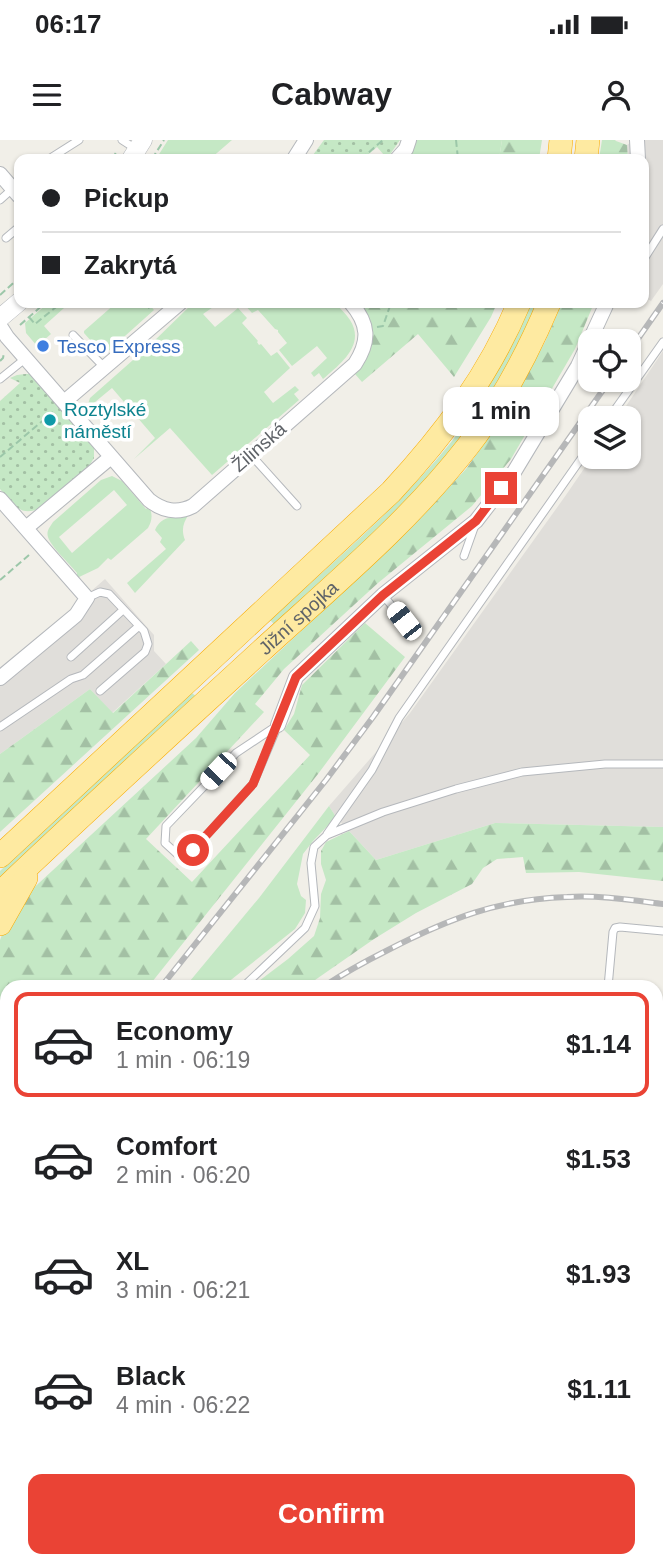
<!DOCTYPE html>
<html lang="en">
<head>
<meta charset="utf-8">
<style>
  body { margin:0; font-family:Helvetica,sans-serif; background:#f6f6f6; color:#202124; height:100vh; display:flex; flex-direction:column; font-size:26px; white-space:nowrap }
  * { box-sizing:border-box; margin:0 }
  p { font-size:23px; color:#757577 }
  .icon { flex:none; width:38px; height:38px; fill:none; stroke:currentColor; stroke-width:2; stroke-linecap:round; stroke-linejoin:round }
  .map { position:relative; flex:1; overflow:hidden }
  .panel { position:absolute; left:0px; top:840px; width:663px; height:588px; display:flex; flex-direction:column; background:#fff; border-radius:21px 21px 0 0; box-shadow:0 2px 5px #0004 }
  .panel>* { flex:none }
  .guide { position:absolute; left:14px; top:14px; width:635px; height:154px; border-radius:14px; box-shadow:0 2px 5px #0004; display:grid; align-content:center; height:154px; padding:0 28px; background:#fff }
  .controls { position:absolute; left:578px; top:189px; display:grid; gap:14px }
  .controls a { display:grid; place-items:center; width:63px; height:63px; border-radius:14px; background:#fff; box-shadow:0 2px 5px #0004; font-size:35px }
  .end { position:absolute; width:32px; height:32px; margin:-16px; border:9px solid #ea4335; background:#fff; box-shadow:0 0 0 4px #fff }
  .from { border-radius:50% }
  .bubble { position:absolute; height:49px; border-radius:14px; background:#fff; box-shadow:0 2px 5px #0004; font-size:23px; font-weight:700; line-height:49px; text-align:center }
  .car { position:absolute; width:21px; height:42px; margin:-21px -10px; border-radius:9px; box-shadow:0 0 5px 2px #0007; background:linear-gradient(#fff 24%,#345 0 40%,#fff 0 76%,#345 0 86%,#fff 0) }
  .guide b { display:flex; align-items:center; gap:24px; height:66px; font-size:26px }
  .guide b+b { border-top:2px solid #e0e0e0 }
  .guide i { width:18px; height:18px; background:#202124 }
  ul { padding:12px 0 0; list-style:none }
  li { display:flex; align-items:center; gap:21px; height:105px; margin:0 14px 10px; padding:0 14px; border:4px solid transparent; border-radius:14px }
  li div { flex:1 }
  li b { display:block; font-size:26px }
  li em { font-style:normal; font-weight:700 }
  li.on { border-color:#ea4335 }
  li>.icon { width:63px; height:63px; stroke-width:1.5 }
  .cta { display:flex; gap:14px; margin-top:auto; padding:14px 28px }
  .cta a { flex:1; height:80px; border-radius:14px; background:#ea4335; color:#fff; font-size:28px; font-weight:700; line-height:80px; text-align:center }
  .status { display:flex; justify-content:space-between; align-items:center; height:49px; padding:0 35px; background:#fff; direction:ltr }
  .status svg { height:19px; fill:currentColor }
  header { display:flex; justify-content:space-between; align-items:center; height:91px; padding:0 28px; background:#fff; font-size:32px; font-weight:700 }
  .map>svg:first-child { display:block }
  .commercial { fill:#fef7e0 }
  .industrial { fill:#e0deda }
  .green { fill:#c5e8c5; fill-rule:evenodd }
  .forest { fill:url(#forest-firs) }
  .park { fill:url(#park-dots) }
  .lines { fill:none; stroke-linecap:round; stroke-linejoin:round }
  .service-casing { stroke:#b5b8bc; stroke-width:9 }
  .minor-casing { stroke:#b5b8bc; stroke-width:16 }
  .tertiary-casing { stroke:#b5b8bc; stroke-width:19 }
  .secondary-casing { stroke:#b6babf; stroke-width:21 }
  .trunk-casing { stroke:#f9ab00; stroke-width:24 }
  .path { stroke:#9cc7a9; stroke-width:2; stroke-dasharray:7 3.5; stroke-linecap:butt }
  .service { stroke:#fff; stroke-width:7 }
  .minor { stroke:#fff; stroke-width:14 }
  .tertiary { stroke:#fff; stroke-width:18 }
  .secondary { stroke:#fff; stroke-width:19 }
  .trunk { stroke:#feeaa1; stroke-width:23 }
  .tram { stroke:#b6b7b8; stroke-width:2 }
  .rail-casing { stroke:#b6b7b8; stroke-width:6 }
  .rail { stroke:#fff; stroke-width:3.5; stroke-dasharray:10; stroke-linecap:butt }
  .route { stroke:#ea4335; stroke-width:9 }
  .shop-dot { fill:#3f7fe0; stroke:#fff; stroke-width:2.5 }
  .culture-dot { fill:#0f9aa8; stroke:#fff; stroke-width:2.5 }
  .labels { text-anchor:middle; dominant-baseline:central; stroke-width:7; stroke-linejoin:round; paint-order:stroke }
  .shop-label { font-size:19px; fill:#366cbe; stroke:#fff; text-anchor:start }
  .culture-label { font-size:19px; fill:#0d838f; stroke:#fff; text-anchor:start }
  .street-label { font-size:19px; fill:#5f6368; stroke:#fff }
</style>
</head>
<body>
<div class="status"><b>06:17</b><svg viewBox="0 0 49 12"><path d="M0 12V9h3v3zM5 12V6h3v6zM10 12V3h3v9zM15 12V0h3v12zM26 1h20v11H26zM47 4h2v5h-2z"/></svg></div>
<header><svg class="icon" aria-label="menu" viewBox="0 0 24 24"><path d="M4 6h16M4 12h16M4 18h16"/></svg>Cabway<svg class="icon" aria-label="person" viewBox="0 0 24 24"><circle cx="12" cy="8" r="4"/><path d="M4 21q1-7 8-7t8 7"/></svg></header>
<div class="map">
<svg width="663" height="1428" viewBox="0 0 663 1428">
  <defs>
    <pattern id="forest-firs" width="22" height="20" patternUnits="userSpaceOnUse" patternTransform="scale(1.75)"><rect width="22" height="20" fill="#c5e8c5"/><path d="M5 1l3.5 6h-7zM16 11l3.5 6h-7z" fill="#a3c0a4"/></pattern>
    <pattern id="park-dots" width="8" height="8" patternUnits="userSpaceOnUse" patternTransform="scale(1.75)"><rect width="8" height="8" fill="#c5e8c5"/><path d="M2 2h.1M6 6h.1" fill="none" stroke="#a3c0a4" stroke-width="1.8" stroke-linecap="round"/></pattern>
  </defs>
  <rect width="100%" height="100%" fill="#f1efe8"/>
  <path class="commercial" d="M656,1400L663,1401V1428H463L464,1421H656Z"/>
  <path class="industrial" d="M634,0H663V144L651,161L644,157V19H628L627,5Z
    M663,211V687L495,683L376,720L336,677L329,666L410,573L566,355L592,317H628V278H618Z
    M105,439L154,495V511L166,524L112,573L90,549L0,614V544L73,483L81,460Z"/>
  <path class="green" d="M168,0H232L210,19H156Z
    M417,0H502L499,19H408Z
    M48,163H67L63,166L64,168L44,186L51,194L37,206L26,193L25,183Z
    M116,163H148L154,170L106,213L99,210L84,193V191Z
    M193,163H219L203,174L215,187L238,168L247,178L242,183L258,201L257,202L259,205L261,204L271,216L277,212L290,228L264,252L273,263L295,246L299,250L294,254L299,260L212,335L170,288L134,319L155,298L112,248L89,267L88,264L90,258L150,205Z
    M243,163H335C340,168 346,174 350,180C366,205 340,224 323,239L319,233L314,237L311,233L327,218L317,206L292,226L279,210L287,203L278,192V190L275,189L258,170L252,173Z
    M531,163H538L507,226L489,257L471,285L445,319L386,381L275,485L270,480C332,423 399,367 452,301C484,259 509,211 531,163Z
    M112,336L122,341L146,369L149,367C153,374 152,381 148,388L111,420L108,418L98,428L77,438V433C70,424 51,407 48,397C46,391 50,387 53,382L101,340ZM114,350L127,365L72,413L59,397Z
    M189,374C183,383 181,390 185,400L135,453L127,443L166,409L160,402L162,398L155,390C163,373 174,380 189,374Z
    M192,553L197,557L0,739V731Z
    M329,666L336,677L313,701L303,714L297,744L301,756L306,760L305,773L295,789L222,847H185L259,758Z
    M7,1063V1127L4,1153L0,1162V1071Z
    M200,1421H291L302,1428H211Z
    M472,1421H488L501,1424L502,1421H539L566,1424L560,1428H472Z"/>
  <path class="forest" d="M502,0H542L539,19H499Z
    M602,0H615L616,1L627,5L628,19H599Z
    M370,163H497L491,177L454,237L418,194L362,242L355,234C369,217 378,187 362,169Z
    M562,163H594L575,209L511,319L472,366L378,443L284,529L255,564L264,572L146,699L192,742L310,615L284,590L294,574L302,545L365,483L405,517L318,634L148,847H7V898L0,860V800L6,784L26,755L196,598L235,553L411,388L466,329L492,293L512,262L545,202Z
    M191,501L199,510L0,692V614L90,549L113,573Z
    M495,683L663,687V741L579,732L526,733L523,717L497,719L483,728L472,744L416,773L374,799L305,847H251L288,819L314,796L320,778L321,754L326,740L321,724V711L326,702L349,691L376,720Z
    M7,955V1025L0,1034V970Z"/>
  <path class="park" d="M324,0H400L389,16L384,15L377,7L363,19H310Z
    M25,234H32L94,308V318L89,326L40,368C20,378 12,363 0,349V261L20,243L10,238L17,235Z"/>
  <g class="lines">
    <g class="service-casing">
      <path id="service" d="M122,0L136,9
        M49,19L79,0
        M0,60L19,43
        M6,98L19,87
        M644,119L663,89
        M73,195L104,227
        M0,239L26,218
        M609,278L663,202
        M251,315L297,366
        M464,416L475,385
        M383,455L404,481
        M87,458L100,452L109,454L144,491L148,504L145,512L100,551
        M71,517L123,470
        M278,585L253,644L193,710L177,714L165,703L166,686L236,613Z
        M0,587L71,539L83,535L139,486
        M327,694L372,630L399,578L590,306
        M243,847L305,788L315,766L311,723L314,707L327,695L383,672L456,649L522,632L605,624H663
        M608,847L613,792L615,788L620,787L663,791
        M656,930H663
        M656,1088L663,1089
        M0,1179L7,1162
        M0,1208L7,1212
        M656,1220L663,1221
        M656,1396L663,1397
        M335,1421L346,1428
        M346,1421L357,1428
        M3,1428L7,1394
        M455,1428L456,1421"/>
    </g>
    <g class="minor-casing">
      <path id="minor" d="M637,0L638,19
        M294,19L306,0
        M397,19L406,9L409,0
        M0,34L19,56
        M0,186L7,197L149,360C163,371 177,374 193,366L355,224C370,201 369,184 351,163
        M64,262L180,163
        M0,359L87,458L76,475L0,538
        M26,388L111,317
        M278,585L296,537L383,455L476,381L514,332L578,226L607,163
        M164,1428L169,1421"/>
    </g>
    <g class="tertiary-casing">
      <path id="tertiary" d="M131,19L143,0
        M0,178L19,162"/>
    </g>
    <g class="secondary-casing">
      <path id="secondary" d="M0,1189L7,1193
        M0,1220L7,1224
        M313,1421L324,1428
        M366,1421L377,1428"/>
    </g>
    <g class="trunk-casing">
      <g id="trunk">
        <path d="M559,19L561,0"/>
        <path d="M586,19L588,0"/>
        <path d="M0,716L391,352C444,295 489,235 519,163"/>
        <path id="s1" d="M0,753C86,671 174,591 261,511C332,446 409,382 468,306C502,262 528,213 549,163"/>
        <path d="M0,784L26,738"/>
        <path d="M0,896C4,916 8,936 0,956"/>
      </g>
    </g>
    <path class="path" d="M456,0L458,19
      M112,19L117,11
      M152,19L164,0
      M361,19L383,0
      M0,155L19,138
      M145,163L150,169
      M29,177L35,184L61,163
      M20,185L45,163
      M377,187L383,186L391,163
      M0,221L3,218L4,213
      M0,317L53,272
      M0,440L29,415
      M656,986L663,987
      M440,1428V1421"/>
    <use href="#service" class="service"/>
    <use href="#minor" class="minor"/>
    <use href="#tertiary" class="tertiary"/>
    <use href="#secondary" class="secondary"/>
    <use href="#trunk" class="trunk"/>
    <path class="tram" d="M0,1201L7,1206"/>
    <g class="rail-casing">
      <path id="rail" d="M628,213L663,163
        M161,847L326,640L373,577L610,240
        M323,847C344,833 366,821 388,810C448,779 499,759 567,757C599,755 631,760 663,764
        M473,847L513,845L549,847
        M656,950L663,951
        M0,1050L7,1042
        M656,1127L663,1130
        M0,1298L7,1284
        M0,1318L7,1307
        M0,1355L7,1332"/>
    </g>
    <use href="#rail" class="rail"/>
  </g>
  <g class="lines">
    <path class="route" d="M193,710L253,644L296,537L383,455L476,381L501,348"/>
  </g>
  <circle class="shop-dot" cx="43" cy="206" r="7"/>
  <circle class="culture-dot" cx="50" cy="280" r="7"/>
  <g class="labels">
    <g class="shop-label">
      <text x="57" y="206">Tesco Express</text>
    </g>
    <g class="culture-label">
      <text x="64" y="269">Roztylské<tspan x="64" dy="22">náměstí</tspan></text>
    </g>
    <g class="street-label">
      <text transform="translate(259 307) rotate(-41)">Žilinská</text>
      <text stroke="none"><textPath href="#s1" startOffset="406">Jižní spojka</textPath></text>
    </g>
  </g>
</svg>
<div class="controls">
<a><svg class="icon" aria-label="locate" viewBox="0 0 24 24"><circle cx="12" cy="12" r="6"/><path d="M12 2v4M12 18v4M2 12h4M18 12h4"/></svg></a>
<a><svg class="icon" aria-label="layers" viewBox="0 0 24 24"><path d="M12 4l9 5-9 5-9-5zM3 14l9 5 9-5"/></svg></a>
</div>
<i class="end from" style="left:193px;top:710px"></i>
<i class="end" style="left:501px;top:348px"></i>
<div class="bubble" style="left:443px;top:247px;width:116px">1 min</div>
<i class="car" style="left:404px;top:481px;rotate:322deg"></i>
<i class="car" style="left:218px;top:631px;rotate:223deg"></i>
<div class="guide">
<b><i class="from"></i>Pickup</b>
<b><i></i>Zakrytá</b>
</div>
<section class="panel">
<ul>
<li class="on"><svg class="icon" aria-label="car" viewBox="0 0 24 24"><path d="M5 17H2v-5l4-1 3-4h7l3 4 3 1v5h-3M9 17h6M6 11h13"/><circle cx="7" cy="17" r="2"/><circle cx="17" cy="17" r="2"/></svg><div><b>Economy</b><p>1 min · 06:19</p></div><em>$1.14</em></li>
<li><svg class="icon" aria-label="car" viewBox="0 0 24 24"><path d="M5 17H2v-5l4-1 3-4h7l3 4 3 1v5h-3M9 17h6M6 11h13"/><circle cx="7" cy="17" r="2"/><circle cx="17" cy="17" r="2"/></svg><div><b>Comfort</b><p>2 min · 06:20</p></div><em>$1.53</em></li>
<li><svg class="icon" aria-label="car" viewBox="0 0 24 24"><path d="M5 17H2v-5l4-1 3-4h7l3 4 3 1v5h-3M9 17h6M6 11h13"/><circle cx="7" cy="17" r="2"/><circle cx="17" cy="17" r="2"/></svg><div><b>XL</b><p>3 min · 06:21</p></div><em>$1.93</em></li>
<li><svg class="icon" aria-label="car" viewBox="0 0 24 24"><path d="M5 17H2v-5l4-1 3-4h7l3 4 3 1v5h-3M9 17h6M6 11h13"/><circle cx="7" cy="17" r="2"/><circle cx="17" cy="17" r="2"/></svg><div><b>Black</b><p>4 min · 06:22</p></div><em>$1.11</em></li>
</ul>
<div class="cta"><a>Confirm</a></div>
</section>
</div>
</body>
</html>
